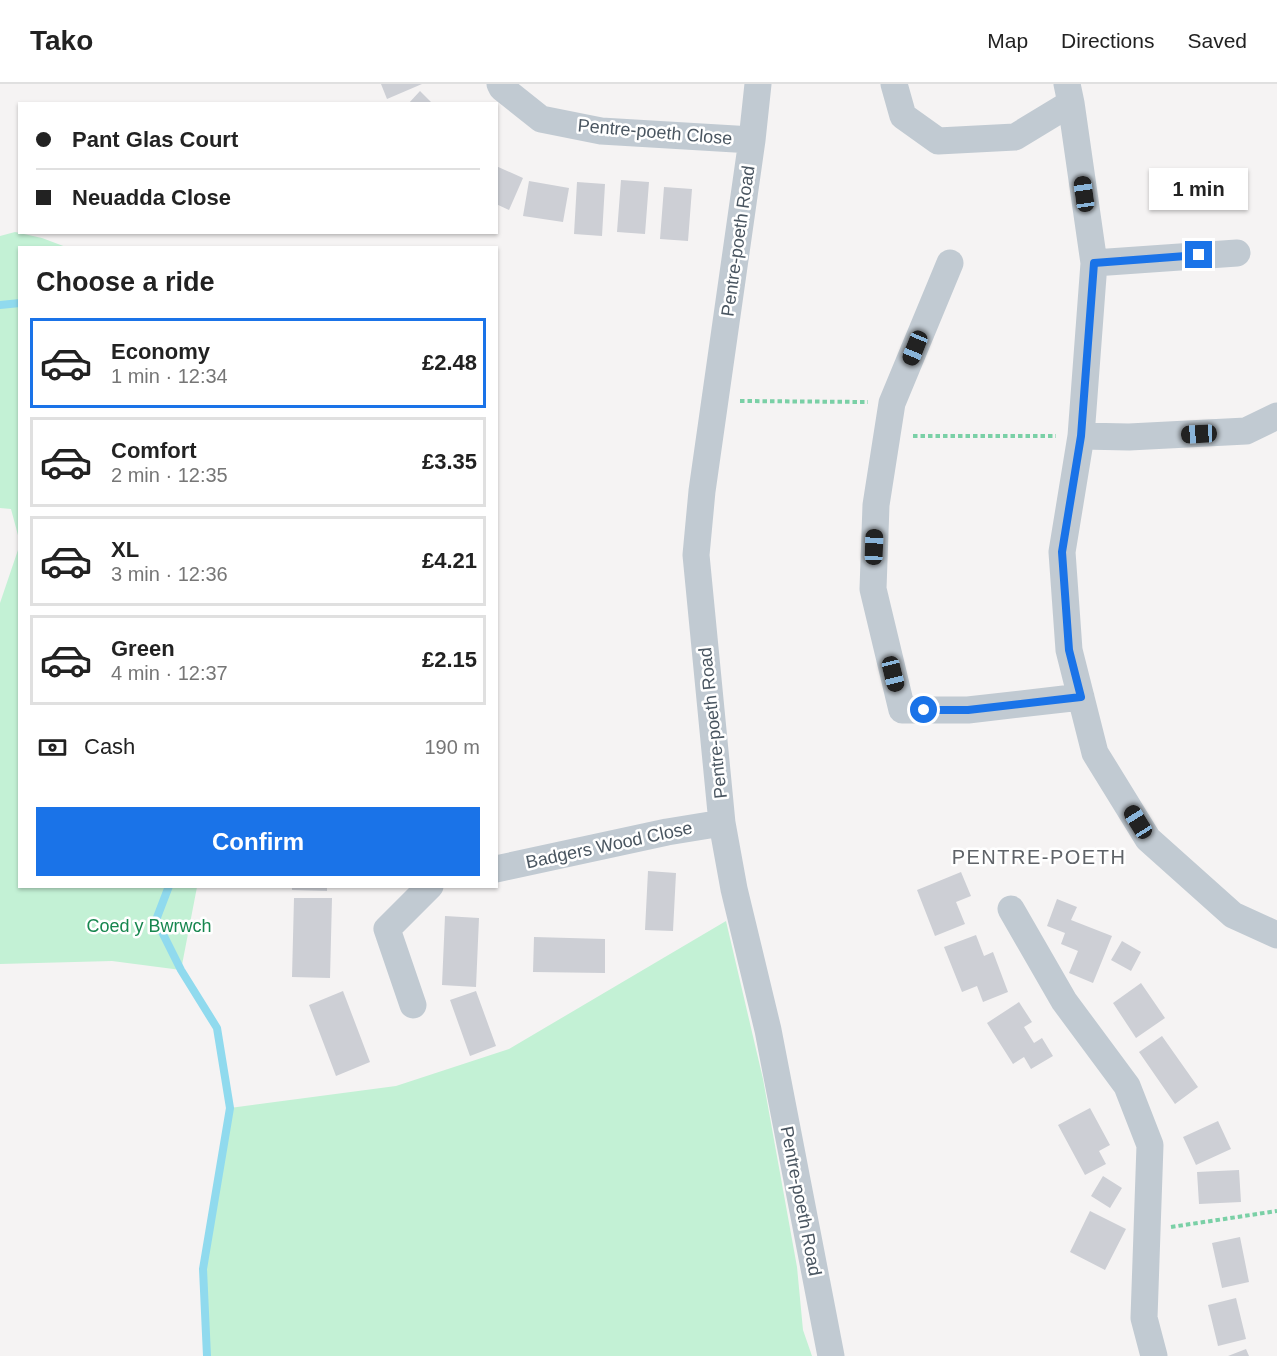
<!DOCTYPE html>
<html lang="en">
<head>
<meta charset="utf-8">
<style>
  body { margin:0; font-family:Helvetica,sans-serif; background:#f6f6f6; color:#222; height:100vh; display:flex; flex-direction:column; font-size:22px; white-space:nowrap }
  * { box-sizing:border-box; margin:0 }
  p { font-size:20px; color:#767676 }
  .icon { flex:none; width:33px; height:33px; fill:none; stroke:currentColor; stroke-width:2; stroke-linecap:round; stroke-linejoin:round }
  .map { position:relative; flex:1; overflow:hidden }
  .drawer { position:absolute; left:18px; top:162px; width:480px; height:642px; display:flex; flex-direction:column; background:#fff; border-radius:0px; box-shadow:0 2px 4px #0004 }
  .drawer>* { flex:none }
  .guide { position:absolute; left:18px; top:18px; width:480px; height:132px; border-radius:0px; box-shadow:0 2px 4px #0004; display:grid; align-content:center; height:132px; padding:0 18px; background:#fff }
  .end { position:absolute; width:27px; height:27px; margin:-14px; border:8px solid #1a73e8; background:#fff; box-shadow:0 0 0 3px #fff }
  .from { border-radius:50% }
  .bubble { position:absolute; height:42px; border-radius:0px; background:#fff; box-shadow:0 2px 4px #0004; font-size:20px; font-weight:700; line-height:42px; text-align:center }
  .car { position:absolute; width:18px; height:36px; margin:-18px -9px; border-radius:8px; box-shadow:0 0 4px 2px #0007; background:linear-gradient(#222 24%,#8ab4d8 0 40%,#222 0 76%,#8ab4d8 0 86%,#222 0) }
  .guide b { display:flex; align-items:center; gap:21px; height:57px; font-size:22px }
  .guide b+b { border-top:2px solid #e0e0e0 }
  .guide i { width:15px; height:15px; background:#222 }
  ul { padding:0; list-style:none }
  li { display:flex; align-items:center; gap:18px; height:90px; margin:0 12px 9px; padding:0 6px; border:3px solid #e0e0e0; border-radius:0px }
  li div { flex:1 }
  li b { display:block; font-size:22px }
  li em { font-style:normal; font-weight:700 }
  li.current { border-color:#1a73e8 }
  li>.icon { width:54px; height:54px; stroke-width:1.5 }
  h2 { padding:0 18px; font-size:27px; line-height:72px }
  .pay { display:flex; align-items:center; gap:15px; height:66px; padding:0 18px; font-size:22px }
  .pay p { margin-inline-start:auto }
  .action { display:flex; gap:12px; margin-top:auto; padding:12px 18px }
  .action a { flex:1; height:69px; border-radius:0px; background:#1a73e8; color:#fff; font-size:24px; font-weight:700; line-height:69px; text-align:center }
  header { display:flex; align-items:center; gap:36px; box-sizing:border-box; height:84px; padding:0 30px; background:#fff; border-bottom:2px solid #e0e0e0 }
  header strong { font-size:28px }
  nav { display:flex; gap:33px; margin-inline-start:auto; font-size:21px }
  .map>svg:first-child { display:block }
  .green { fill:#c3f1d5 }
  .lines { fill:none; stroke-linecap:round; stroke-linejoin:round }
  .stream { stroke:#90daee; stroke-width:8 }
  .building { fill:#cdcfd5 }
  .path { stroke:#7ad0a6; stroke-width:4; stroke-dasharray:4.5 3; stroke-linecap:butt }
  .minor { stroke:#c1cad2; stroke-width:27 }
  .route { stroke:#1a73e8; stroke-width:8 }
  .labels { text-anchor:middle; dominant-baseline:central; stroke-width:5; stroke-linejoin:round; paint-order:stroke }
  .street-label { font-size:18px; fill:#4a5661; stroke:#fff }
  .park-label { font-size:18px; fill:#17864f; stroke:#fff }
  .neighbourhood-label { font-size:20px; letter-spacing:1.5px; fill:#5f6368; stroke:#fff }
</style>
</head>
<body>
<header>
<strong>Tako</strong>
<nav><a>Map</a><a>Directions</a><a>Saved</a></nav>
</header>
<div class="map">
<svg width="1277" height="1272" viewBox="0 0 1277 1272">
  <rect width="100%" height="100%" fill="#f5f3f3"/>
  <path class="green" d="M15,148L42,154L66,163L20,164L19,455L11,425L0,424V152Z
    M19,463L20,802L197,803L181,886L112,877L0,880V519Z
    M726,837L763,995L797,1183L803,1246L812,1272H207L203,1185L230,1024L396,1002L509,965Z"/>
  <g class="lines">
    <path class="stream" d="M0,221L20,219
      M169,802L156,836L181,886L217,944L230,1024L203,1185L207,1272"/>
  </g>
  <path class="building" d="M381,0H422L387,15Z
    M420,7L433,20H408Z
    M496,82L523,94L509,126L496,120Z
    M621,96L649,98L645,150L617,148Z
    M529,97L569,104L563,138L523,132Z
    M577,98L605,100L602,152L574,150Z
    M664,103L692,105L688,157L660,155Z
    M648,787L676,789L673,847L645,846Z
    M961,788L971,812L956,818L965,840L935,852L917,806Z
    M292,802H327V807L292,806Z
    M294,814H332L330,894L292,893Z
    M1057,815L1077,823L1071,836L1112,852L1093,899L1069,889L1078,867L1061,860L1065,849L1047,842Z
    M445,832L479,834L476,903L442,901Z
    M976,851L984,872L993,868L1008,908L983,918L977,902L962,908L944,863Z
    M534,853L605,855V889L533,888Z
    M1122,857L1141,868L1131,887L1111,876Z
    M1141,899L1165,934L1136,954L1113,919Z
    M343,907L370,978L336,992L309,921Z
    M476,907L496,962L470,972L450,916Z
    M1019,918L1032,938L1024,943L1034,959L1042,954L1053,972L1031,985L1024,973L1013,980L987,939Z
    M1162,952L1198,1003L1175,1020L1139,968Z
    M1090,1024L1110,1061L1099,1067L1106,1080L1085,1091L1058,1041Z
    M1218,1037L1231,1065L1196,1081L1183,1053Z
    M1239,1086L1241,1118L1199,1120L1197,1088Z
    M1103,1092L1122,1104L1110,1124L1091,1112Z
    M1090,1127L1126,1145L1105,1186L1070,1168Z
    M1240,1153L1249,1198L1222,1204L1212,1159Z
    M1236,1214L1246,1255L1218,1262L1208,1221Z
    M1246,1265L1249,1272H1228Z"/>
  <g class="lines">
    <path class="path" d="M740,317L868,318
      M913,352H1056
      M1171,1143L1277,1127"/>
    <path class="minor" d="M500,0L502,4L541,35L601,47L752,56
      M758,0L752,56L702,407L696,471L722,739L734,805L768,946L831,1272
      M894,0L903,32L938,57L1015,53L1071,19
      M1067,0L1071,19L1094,179L1081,352L1062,468L1069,566L1095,669L1148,755L1233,831L1277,851
      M950,179L892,319L876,421L873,505L902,626H968L1081,613
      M1094,179L1237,169
      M1081,352L1129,353L1246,347L1277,332
      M496,785L667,748L722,739
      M1011,825L1064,917L1127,1002L1150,1061L1144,1234L1154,1272
      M413,921L387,845L430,802"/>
  </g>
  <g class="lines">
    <path class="route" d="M924,626H968L1081,613L1069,566L1062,468L1081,352L1094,179L1199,171"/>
  </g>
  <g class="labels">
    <g class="street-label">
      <text transform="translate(655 48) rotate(5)">Pentre-poeth Close</text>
      <text transform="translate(738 157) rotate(-82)">Pentre-poeth Road</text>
      <text transform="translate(713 639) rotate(-96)">Pentre-poeth Road</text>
      <text transform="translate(609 761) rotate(-12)">Badgers Wood Close</text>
      <text transform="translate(801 1117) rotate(79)">Pentre-poeth Road</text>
    </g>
    <g class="park-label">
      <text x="149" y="842">Coed y Bwrwch</text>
    </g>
    <g class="neighbourhood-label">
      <text x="1039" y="773">PENTRE-POETH</text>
    </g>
  </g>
</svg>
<i class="end from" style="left:924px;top:626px"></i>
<i class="end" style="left:1199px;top:171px"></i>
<div class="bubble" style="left:1149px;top:84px;width:99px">1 min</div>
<i class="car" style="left:1084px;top:110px;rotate:352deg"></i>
<i class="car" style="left:915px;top:264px;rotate:202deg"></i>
<i class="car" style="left:1199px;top:350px;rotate:267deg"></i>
<i class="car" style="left:874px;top:463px;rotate:2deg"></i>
<i class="car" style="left:893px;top:590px;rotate:166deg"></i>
<i class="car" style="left:1138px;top:738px;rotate:328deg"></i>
<div class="guide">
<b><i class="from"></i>Pant Glas Court</b>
<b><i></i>Neuadda Close</b>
</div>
<section class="drawer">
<h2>Choose a ride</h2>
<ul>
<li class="current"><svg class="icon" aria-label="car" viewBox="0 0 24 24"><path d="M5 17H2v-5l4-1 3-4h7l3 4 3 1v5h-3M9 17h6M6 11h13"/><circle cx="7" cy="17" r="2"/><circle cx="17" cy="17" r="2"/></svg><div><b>Economy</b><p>1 min · 12:34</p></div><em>£2.48</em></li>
<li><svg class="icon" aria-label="car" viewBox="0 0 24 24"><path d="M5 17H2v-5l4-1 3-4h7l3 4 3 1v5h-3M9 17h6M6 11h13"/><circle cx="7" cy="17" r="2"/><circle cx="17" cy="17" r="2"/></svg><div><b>Comfort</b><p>2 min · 12:35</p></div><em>£3.35</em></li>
<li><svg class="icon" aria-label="car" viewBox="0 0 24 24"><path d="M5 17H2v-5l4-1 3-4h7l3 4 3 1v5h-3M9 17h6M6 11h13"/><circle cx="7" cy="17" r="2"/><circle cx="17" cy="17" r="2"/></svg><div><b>XL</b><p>3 min · 12:36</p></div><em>£4.21</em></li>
<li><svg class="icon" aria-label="car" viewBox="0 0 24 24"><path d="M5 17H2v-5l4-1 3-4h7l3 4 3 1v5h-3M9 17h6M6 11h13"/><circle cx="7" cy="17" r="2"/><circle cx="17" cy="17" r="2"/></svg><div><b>Green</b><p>4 min · 12:37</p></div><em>£2.15</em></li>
</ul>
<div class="pay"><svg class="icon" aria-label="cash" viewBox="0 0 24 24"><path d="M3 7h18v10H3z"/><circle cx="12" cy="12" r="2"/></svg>Cash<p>190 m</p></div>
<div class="action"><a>Confirm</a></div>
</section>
</div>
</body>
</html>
